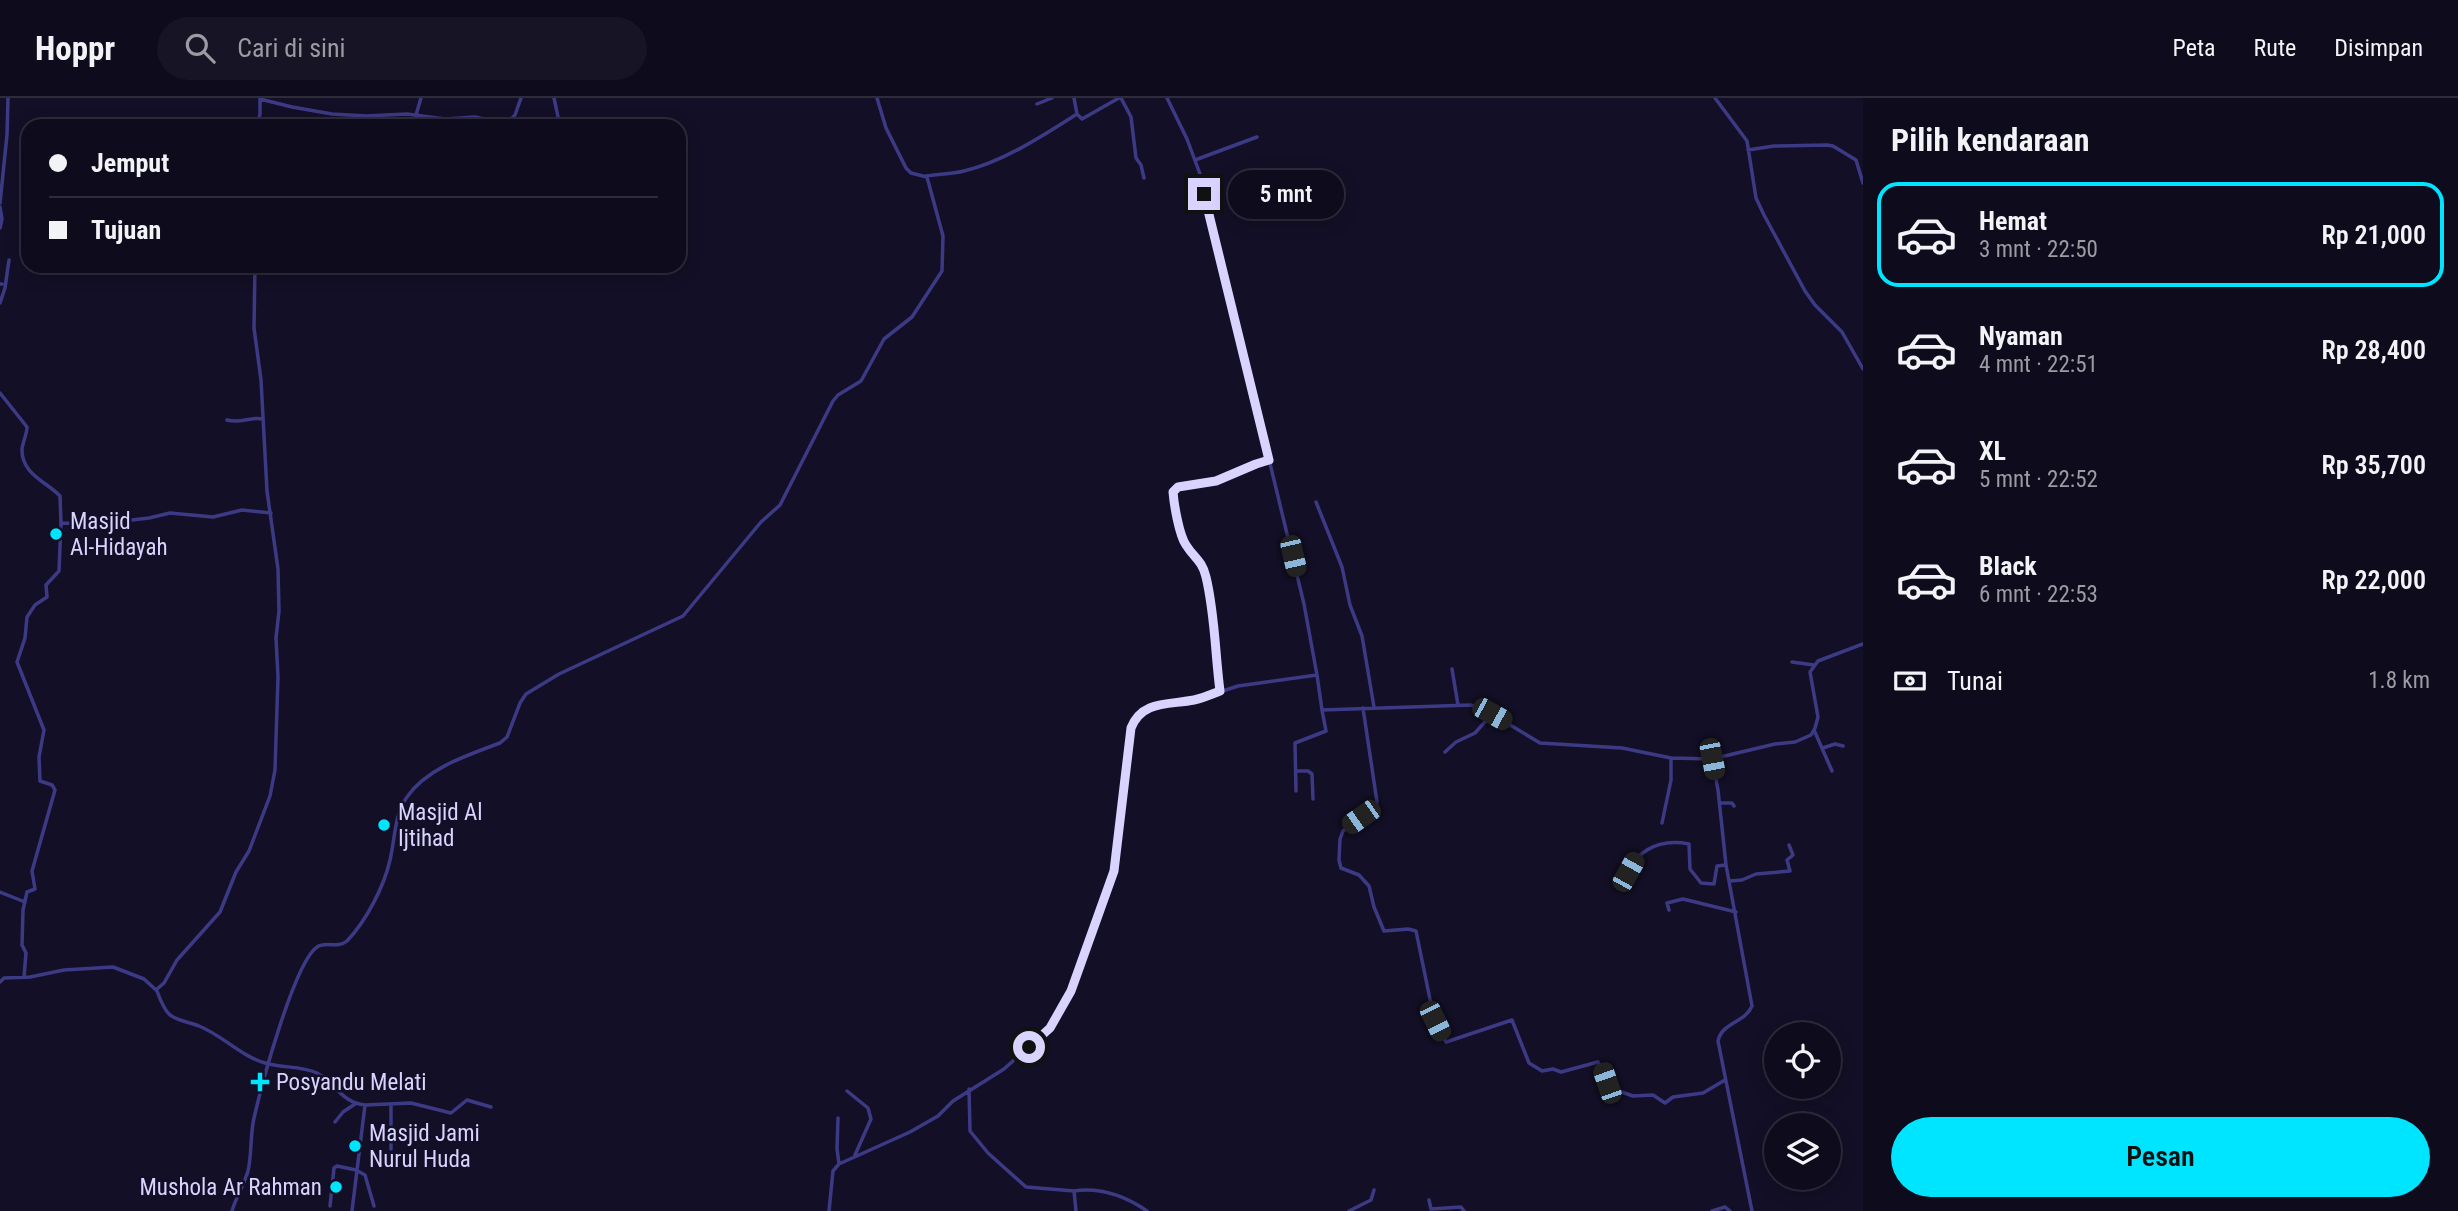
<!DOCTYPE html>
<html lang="id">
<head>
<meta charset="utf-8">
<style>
  body { margin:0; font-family:"Roboto Condensed",sans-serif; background:#171425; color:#f1f3f6; height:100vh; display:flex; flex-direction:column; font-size:26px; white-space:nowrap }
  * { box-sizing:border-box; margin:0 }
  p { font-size:23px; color:#9b9ba3 }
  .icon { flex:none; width:38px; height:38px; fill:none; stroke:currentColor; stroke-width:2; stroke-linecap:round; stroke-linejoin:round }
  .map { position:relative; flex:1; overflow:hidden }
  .sheet { display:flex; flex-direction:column; background:#0e0b1c; width:595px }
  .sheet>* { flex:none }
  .top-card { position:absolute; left:21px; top:21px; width:665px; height:154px; border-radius:21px; box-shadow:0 4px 18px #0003,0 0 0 2px #2e2b3b; display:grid; align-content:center; height:154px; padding:0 28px; background:#0e0b1c }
  .tools { position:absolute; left:1764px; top:924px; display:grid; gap:14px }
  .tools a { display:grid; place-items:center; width:77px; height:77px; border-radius:50%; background:#0e0b1c; box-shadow:0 4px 18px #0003,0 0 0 2px #2e2b3b; font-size:35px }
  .end { position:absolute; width:32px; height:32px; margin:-16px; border:9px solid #d9d4ff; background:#111; box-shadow:0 0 0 4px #111 }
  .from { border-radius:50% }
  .bubble { position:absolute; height:49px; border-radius:24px; background:#0e0b1c; box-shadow:0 4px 18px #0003,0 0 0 2px #2e2b3b; font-size:23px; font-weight:600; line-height:49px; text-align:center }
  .car { position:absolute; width:21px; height:42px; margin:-21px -10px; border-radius:9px; box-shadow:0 0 5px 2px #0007; background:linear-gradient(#222 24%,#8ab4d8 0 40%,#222 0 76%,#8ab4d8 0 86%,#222 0) }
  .top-card b { display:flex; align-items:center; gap:24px; height:66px; font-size:26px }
  .top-card b+b { border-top:2px solid #2e2b3b }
  .top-card i { width:18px; height:18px; background:#f1f3f6 }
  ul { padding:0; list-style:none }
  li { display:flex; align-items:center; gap:21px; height:105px; margin:0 14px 10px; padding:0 14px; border:4px solid transparent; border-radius:21px }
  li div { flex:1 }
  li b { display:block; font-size:26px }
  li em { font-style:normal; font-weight:600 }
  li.selected { border-color:#00e5ff }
  li>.icon { width:63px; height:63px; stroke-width:1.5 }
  h2 { padding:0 28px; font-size:32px; line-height:84px }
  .pay { display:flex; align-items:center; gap:18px; height:77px; padding:0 28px; font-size:26px }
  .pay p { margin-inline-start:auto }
  .primary-button { display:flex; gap:14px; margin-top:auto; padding:14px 28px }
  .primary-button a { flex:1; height:80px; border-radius:42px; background:#00e5ff; color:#111; font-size:28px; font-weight:600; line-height:80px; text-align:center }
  header { display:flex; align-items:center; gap:42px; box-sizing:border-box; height:98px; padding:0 35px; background:#0e0b1c; border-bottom:2px solid #2e2b3b }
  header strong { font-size:33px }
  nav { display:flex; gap:38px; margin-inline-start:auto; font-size:24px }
  .search { width:490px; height:63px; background:#171425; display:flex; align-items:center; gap:18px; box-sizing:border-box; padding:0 24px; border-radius:38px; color:#9b9ba3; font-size:26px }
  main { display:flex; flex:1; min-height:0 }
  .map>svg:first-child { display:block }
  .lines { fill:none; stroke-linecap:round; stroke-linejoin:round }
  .street { stroke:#3d3a85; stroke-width:3.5 }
  .route { stroke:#d9d4ff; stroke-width:9 }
  .poi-dot { fill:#00e5ff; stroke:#130f26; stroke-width:2.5 }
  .labels { text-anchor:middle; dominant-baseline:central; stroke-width:5; stroke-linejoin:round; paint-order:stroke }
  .poi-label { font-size:23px; fill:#d9d4ff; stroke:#130f26; text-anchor:start }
</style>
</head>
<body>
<header>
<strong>Hoppr</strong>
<div class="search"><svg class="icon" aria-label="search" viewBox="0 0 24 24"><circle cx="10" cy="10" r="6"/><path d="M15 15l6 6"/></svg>Cari di sini</div>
<nav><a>Peta</a><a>Rute</a><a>Disimpan</a></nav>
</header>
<main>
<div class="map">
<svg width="1863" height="1113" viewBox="0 0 1863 1113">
  <rect width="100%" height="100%" fill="#130f26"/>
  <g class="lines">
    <path class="street" d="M554,0L560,28
      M1074,0L1077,16L1082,21L1119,0
      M1121,0L1131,19L1136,60L1141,67L1144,80
      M1715,0L1747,43L1756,100L1764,117L1805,193L1815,207L1842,234L1863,271
      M260,1L292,9L332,16L366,18L407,16L445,21L475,19L502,25L511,21L515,17L521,0
      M1037,6L1052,0
      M416,17L421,0
      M257,28L260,16V0
      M366,28V18
      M1748,52L1774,48L1827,47L1833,48L1856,62L1863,85
      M1195,62L1257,39
      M926,78C938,76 952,76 964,73C1003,64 1044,37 1077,16
      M0,105L7,37L8,0
      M0,109L2,121L0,130
      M0,186H2
      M0,205L5,190L9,162
      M0,295L27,329C27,336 23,343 22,351C21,376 47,384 60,398L61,425L98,426L149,420L170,415L213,419L242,412L271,415
      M227,322C242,326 250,318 263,321
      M1316,404L1342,469L1350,507L1362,538L1374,609
      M1792,564L1814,567
      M1452,571L1458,607
      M1317,577L1322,612L1471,607L1492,616L1540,645L1622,650L1671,660L1712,661L1775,646L1795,644L1811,637L1815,630L1818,619L1810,574L1818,563L1863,546
      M1220,593C1215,553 1216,512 1204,473C1201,461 1192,457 1186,447C1179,437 1174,406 1173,394L1177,389L1216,383L1256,366L1269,362
      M1363,610L1377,704L1375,709L1343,733L1340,741L1339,762L1341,770L1359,777L1369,788L1374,809L1384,833L1408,831L1416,833L1433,916L1446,944L1512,922L1529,965L1542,973L1553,971L1561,974L1598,964L1610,990L1633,998L1653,997L1665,1005L1673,999L1703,995L1725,982
      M1814,632L1832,673
      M1823,650L1835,646L1843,648
      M1445,654L1456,644L1475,635L1492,616
      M1712,661L1718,692L1726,767L1752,908C1745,925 1722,924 1718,943L1752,1113
      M1296,673H1308L1312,676L1313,701
      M1296,693L1295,645L1326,633L1322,612
      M1721,705H1732L1734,708
      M1662,725L1671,682V660
      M1627,774C1641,749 1662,741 1689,746L1690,771L1701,785L1714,786L1717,768L1726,767
      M1729,783L1742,782L1756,776L1790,773L1787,762L1793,757L1789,747
      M0,794L25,804
      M1669,812L1667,805L1683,801L1736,814
      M24,879L26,855L22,847L23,812L27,794L35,791L32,773L55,692L52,687L40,683L39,659L44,632L17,564L25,540L27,519L35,507L47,499L46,487L59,473L61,425
      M0,884L4,880L30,879L64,872L113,869L144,881L156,892L164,885L177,862L220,814L236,774L249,753L270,698L275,672L278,579L276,540L279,513L278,471L267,393L261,282L254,230L255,168
      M157,893C160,901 163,910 169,916C176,923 190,924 199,928C224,938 242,960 269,966C285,970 301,968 317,975C335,985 342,1005 365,1007L352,1113
      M969,991L970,1033L988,1055L1026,1089L1074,1093L1076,1113
      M847,993L868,1010L871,1021L855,1057
      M365,1007L411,1005L451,1015L467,1002L491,1009
      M838,1020L837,1051L839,1066
      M335,1024L343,1014L355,1006
      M391,1051V1008
      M1074,1093C1101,1089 1125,1098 1147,1113
      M1429,1102L1431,1111L1461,1109L1464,1113
      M330,1108L334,1070L337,1068L356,1072L365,1077L374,1108
      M232,1113C236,1099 244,1087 248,1073C252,1056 250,1037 254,1020C261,989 294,865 317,849C326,843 337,851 347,843C366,823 384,789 390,762C395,742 394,717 407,699C427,670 468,657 500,645L507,639L520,605L526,596L559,576L683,518L761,424L780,407L833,303L838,297L861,283L884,241L912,219L942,173L943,138L927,79L911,75L906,70L886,30L877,0
      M829,1113L833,1073L839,1066L910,1034L938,1018L953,1003L1004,971L1050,930L1071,893L1114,773L1131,630L1135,621L1143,613L1159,606L1198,601L1238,588L1317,577L1304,506L1200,76L1187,41L1167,0
      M1349,1113L1371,1102L1374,1092
      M1712,1113L1725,1109L1730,1113"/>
  </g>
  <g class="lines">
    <path class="route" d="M1029,949L1050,930L1071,893L1114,773L1131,630C1142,602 1169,607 1194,602C1203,600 1212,596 1220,593C1215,555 1215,516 1206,479C1202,462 1194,460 1186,447C1179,437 1174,406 1173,394L1178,389L1216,383L1256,366L1269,362L1204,96"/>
  </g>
  <g class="poi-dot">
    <circle cx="56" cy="436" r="7"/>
    <circle cx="384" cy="727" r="7"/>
    <path d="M256.5 973.5h7v7h7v7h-7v7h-7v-7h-7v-7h7z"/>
    <circle cx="355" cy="1048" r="7"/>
    <circle cx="336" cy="1089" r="7"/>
  </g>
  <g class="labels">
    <g class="poi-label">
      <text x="70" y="423">Masjid<tspan x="70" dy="26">Al-Hidayah</tspan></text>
      <text x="398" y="714">Masjid Al<tspan x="398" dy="26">Ijtihad</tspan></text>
      <text x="276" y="984">Posyandu Melati</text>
      <text x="369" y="1035">Masjid Jami<tspan x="369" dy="26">Nurul Huda</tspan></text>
      <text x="322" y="1089" text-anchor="end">Mushola Ar Rahman</text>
    </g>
  </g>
</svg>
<div class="tools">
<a><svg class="icon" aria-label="locate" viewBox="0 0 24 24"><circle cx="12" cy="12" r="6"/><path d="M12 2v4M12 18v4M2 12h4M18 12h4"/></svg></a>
<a><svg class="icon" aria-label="layers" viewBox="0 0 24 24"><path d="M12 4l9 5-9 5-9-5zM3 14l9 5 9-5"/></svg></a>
</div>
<i class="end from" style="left:1029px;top:949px"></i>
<i class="end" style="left:1204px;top:96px"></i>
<div class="bubble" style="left:1228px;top:72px;width:116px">5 mnt</div>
<i class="car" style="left:1293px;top:458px;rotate:167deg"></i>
<i class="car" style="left:1492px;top:616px;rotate:119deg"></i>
<i class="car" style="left:1712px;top:661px;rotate:169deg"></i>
<i class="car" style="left:1361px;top:719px;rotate:235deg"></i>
<i class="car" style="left:1628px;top:774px;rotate:29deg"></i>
<i class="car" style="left:1435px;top:923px;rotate:154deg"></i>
<i class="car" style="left:1607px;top:985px;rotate:341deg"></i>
<div class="top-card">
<b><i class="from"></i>Jemput</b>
<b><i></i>Tujuan</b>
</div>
</div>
<section class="sheet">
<h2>Pilih kendaraan</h2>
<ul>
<li class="selected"><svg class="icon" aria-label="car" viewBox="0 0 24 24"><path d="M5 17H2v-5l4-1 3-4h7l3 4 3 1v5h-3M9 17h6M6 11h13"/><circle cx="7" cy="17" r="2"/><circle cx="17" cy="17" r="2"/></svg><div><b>Hemat</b><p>3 mnt · 22:50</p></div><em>Rp 21,000</em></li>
<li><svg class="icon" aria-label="car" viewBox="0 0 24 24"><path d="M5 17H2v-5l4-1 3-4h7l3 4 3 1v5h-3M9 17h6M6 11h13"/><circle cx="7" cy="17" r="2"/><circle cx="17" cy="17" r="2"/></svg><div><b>Nyaman</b><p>4 mnt · 22:51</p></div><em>Rp 28,400</em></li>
<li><svg class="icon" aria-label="car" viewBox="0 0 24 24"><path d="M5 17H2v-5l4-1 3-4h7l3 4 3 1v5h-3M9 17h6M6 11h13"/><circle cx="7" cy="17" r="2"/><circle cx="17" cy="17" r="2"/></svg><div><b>XL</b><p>5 mnt · 22:52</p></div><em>Rp 35,700</em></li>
<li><svg class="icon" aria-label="car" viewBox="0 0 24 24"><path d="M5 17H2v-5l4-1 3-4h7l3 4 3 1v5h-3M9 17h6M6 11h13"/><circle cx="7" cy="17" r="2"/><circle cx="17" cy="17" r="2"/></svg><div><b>Black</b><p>6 mnt · 22:53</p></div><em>Rp 22,000</em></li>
</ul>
<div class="pay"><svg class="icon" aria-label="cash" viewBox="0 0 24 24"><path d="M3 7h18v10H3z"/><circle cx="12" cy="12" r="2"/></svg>Tunai<p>1.8 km</p></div>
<div class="primary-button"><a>Pesan</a></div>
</section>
</main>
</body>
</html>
